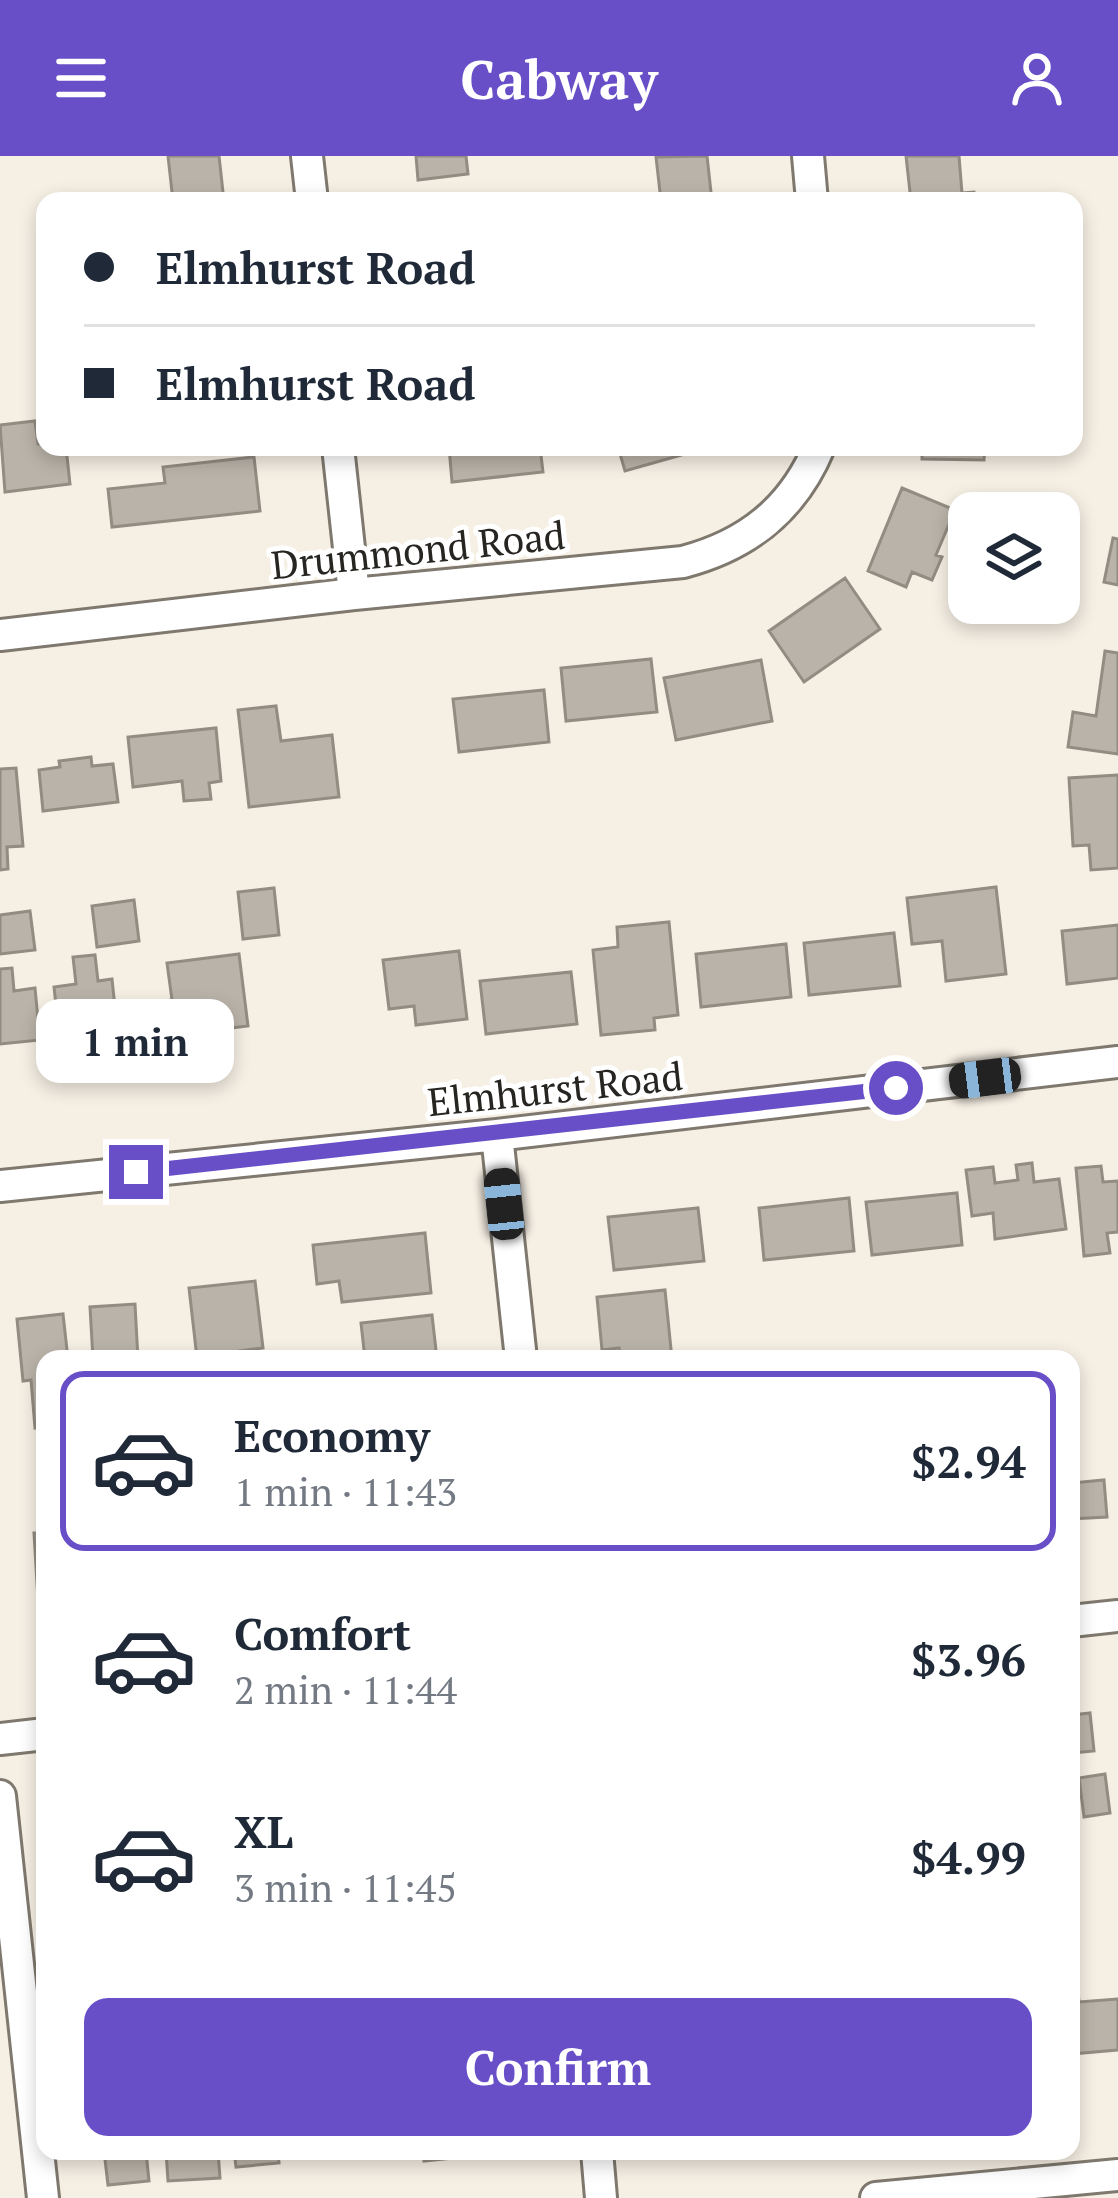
<!DOCTYPE html>
<html lang="en">
<head>
<meta charset="utf-8">
<style>
  body { margin:0; font-family:"PT Serif",serif; background:#f6f6f7; color:#1f2937; height:100vh; display:flex; flex-direction:column; font-size:45px; white-space:nowrap }
  * { box-sizing:border-box; margin:0 }
  p { font-size:39px; color:#747a83 }
  .icon { flex:none; width:66px; height:66px; fill:none; stroke:currentColor; stroke-width:2; stroke-linecap:round; stroke-linejoin:round }
  .map { position:relative; flex:1; overflow:hidden }
  .side { position:absolute; left:36px; top:1194px; width:1044px; height:810px; display:flex; flex-direction:column; background:#fff; border-radius:24px; box-shadow:0 6px 18px #0003 }
  .side>* { flex:none }
  .hud { position:absolute; left:36px; top:36px; width:1047px; height:264px; border-radius:24px; box-shadow:0 6px 18px #0003; display:grid; align-content:center; height:264px; padding:0 48px; background:#fff }
  .fabs { position:absolute; left:948px; top:336px; display:grid; gap:24px }
  .fabs a { display:grid; place-items:center; width:132px; height:132px; border-radius:24px; background:#fff; box-shadow:0 6px 18px #0003; font-size:60px }
  .end { position:absolute; width:54px; height:54px; margin:-27px; border:15px solid #684fc8; background:#fff; box-shadow:0 0 0 6px #fff }
  .from { border-radius:50% }
  .bubble { position:absolute; height:84px; border-radius:24px; background:#fff; box-shadow:0 6px 18px #0003; font-size:39px; font-weight:600; line-height:84px; text-align:center }
  .car { position:absolute; width:36px; height:72px; margin:-36px -18px; border-radius:15px; box-shadow:0 0 9px 3px #0007; background:linear-gradient(#222 24%,#8ab4d8 0 40%,#222 0 76%,#8ab4d8 0 86%,#222 0) }
  .hud b { display:flex; align-items:center; gap:42px; height:114px; font-size:45px }
  .hud b+b { border-top:3px solid #e0e1e3 }
  .hud i { width:30px; height:30px; background:#1f2937 }
  ul { padding:21px 0 0; list-style:none }
  li { display:flex; align-items:center; gap:36px; height:180px; margin:0 24px 18px; padding:0 24px; border:6px solid transparent; border-radius:24px }
  li div { flex:1 }
  li b { display:block; font-size:45px }
  li em { font-style:normal; font-weight:600 }
  li.on { border-color:#684fc8 }
  li>.icon { width:108px; height:108px; stroke-width:1.5 }
  .button { display:flex; gap:24px; margin-top:auto; padding:24px 48px }
  .button a { flex:1; height:138px; border-radius:24px; background:#684fc8; color:#fff; font-size:48px; font-weight:600; line-height:138px; text-align:center }
  header { display:flex; justify-content:space-between; align-items:center; height:156px; padding:0 48px; background:#684fc8; color:#fff; font-size:54px; font-weight:600 }
  .map>svg:first-child { display:block }
  .building { fill:#bab3a9; stroke:#928c82; stroke-width:3 }
  .lines { fill:none; stroke-linecap:round; stroke-linejoin:round }
  .minor-casing { stroke:#7e786e; stroke-width:36 }
  .minor { stroke:#fff; stroke-width:30 }
  .route { stroke:#684fc8; stroke-width:15 }
  .labels { text-anchor:middle; dominant-baseline:central; stroke-width:10; stroke-linejoin:round; paint-order:stroke }
  .street-label { font-size:39px; fill:#272521; stroke:#fff }
</style>
</head>
<body>
<header><svg class="icon" aria-label="menu" viewBox="0 0 24 24"><path d="M4 6h16M4 12h16M4 18h16"/></svg>Cabway<svg class="icon" aria-label="person" viewBox="0 0 24 24"><circle cx="12" cy="8" r="4"/><path d="M4 21q1-7 8-7t8 7"/></svg></header>
<div class="map">
<svg width="1118" height="2042" viewBox="0 0 1118 2042">
  <rect width="100%" height="100%" fill="#f6efe4"/>
  <path class="building" d="M168,0H219L224,45H173Z
    M416,0H466L468,18L418,24Z
    M707,0L712,45H661L656,1Z
    M906,0H959L962,37L974,36L975,45H911Z
    M35,265L38,288L66,291L70,328L5,336L0,269Z
    M449,291H540L543,316L452,326Z
    M618,291H706V292L625,315Z
    M922,291H985L984,304L922,303Z
    M254,301L260,355L112,371L108,333L165,327L163,311Z
    M902,332L955,354L936,399L942,401L932,424L912,416L906,431L868,415Z
    M1113,382L1118,383V429L1104,426Z
    M845,422L880,473L804,526L769,475Z
    M1105,495L1118,497V598L1068,591L1073,556L1096,560Z
    M651,503L657,556L566,565L561,512Z
    M761,504L772,565L676,584L664,522Z
    M544,534L549,586L459,596L453,543Z
    M276,550L281,585L332,579L339,641L249,651L238,554Z
    M216,572L221,625L209,627L211,643L184,645L182,625L133,631L128,581Z
    M91,601L92,610L113,608L118,646L43,655L39,614L60,611L59,605Z
    M16,612L23,690L7,691L8,713L0,714V613Z
    M1118,619V712L1091,714L1089,689L1073,690L1069,622Z
    M996,731L1006,818L946,825L942,785L912,788L907,742Z
    M274,732L279,779L243,783L238,736Z
    M134,744L139,785L97,791L92,750Z
    M30,755L35,794L0,798V759Z
    M669,766L678,859L654,862L655,874L601,879L593,794L618,791L617,771Z
    M1118,769V822L1067,828L1062,775Z
    M894,777L900,830L809,839L804,787Z
    M786,788L791,841L701,851L696,798Z
    M459,795L467,863L416,869L414,850L389,853L383,804Z
    M239,798L248,870L223,873V883L161,891L156,846L172,844L167,807Z
    M95,799L98,825L112,823L118,880L60,886L54,831L76,828L73,801Z
    M12,812L14,835L35,832L40,884L0,888V813Z
    M571,816L577,868L486,878L480,825Z
    M1032,1007L1034,1026L1059,1023L1066,1073L995,1083L993,1057L972,1060L966,1014L993,1011L995,1027L1018,1024L1016,1009Z
    M1101,1010L1103,1026L1118,1025V1076L1107,1077L1110,1097L1084,1100L1076,1012Z
    M957,1037L962,1089L872,1099L866,1046Z
    M849,1042L854,1095L764,1104L759,1052Z
    M698,1052L704,1105L614,1114L608,1061Z
    M425,1077L431,1137L342,1146L339,1125L317,1128L313,1089Z
    M255,1125L263,1192L239,1195L240,1203L197,1202L189,1132Z
    M665,1134L672,1203H621L619,1192L602,1194L597,1141Z
    M135,1148L138,1203H93L90,1151Z
    M63,1158L68,1203H45V1271L35,1272L31,1224L23,1225L17,1163Z
    M432,1159L437,1203H365L361,1167Z
    M1104,1324L1107,1361L1071,1363V1327Z
    M34,1377H45V1478H40Z
    M1090,1557L1094,1595L1071,1597V1559Z
    M1105,1618L1110,1657L1084,1661L1079,1622Z
    M1071,1834H1078L1079,1846L1118,1843V1894L1071,1898Z
    M104,1995H146L149,2025L108,2029Z
    M166,1995H218L220,2022L168,2025Z
    M234,1995H278L279,2007L236,2011Z
    M423,1995H490L491,1998L424,2005Z"/>
  <g class="lines">
    <g class="minor-casing">
      <path id="minor" d="M307,0L312,45
        M808,0L812,45
        M338,291L354,438
        M0,479L354,438L683,406C748,389 793,353 819,291
        M497,979L521,1203
        M0,1030L497,979L1118,906
        M1071,1465L1118,1460
        M0,1583L45,1578
        M0,1640L43,2042
        M597,1995L601,2042
        M876,2042L1118,2019"/>
    </g>
    <use href="#minor" class="minor"/>
  </g>
  <g class="lines">
    <path class="route" d="M136,1016L896,932"/>
  </g>
  <g class="labels">
    <g class="street-label">
      <text transform="translate(418 393) rotate(-6)">Drummond Road</text>
      <text transform="translate(555 932) rotate(-6)">Elmhurst Road</text>
    </g>
  </g>
</svg>
<div class="fabs">
<a><svg class="icon" aria-label="layers" viewBox="0 0 24 24"><path d="M12 4l9 5-9 5-9-5zM3 14l9 5 9-5"/></svg></a>
</div>
<i class="end from" style="left:896px;top:932px"></i>
<i class="end" style="left:136px;top:1016px"></i>
<div class="bubble" style="left:36px;top:843px;width:198px">1 min</div>
<i class="car" style="left:985px;top:922px;rotate:263deg"></i>
<i class="car" style="left:504px;top:1048px;rotate:354deg"></i>
<div class="hud">
<b><i class="from"></i>Elmhurst Road</b>
<b><i></i>Elmhurst Road</b>
</div>
<section class="side">
<ul>
<li class="on"><svg class="icon" aria-label="car" viewBox="0 0 24 24"><path d="M5 17H2v-5l4-1 3-4h7l3 4 3 1v5h-3M9 17h6M6 11h13"/><circle cx="7" cy="17" r="2"/><circle cx="17" cy="17" r="2"/></svg><div><b>Economy</b><p>1 min · 11:43</p></div><em>$2.94</em></li>
<li><svg class="icon" aria-label="car" viewBox="0 0 24 24"><path d="M5 17H2v-5l4-1 3-4h7l3 4 3 1v5h-3M9 17h6M6 11h13"/><circle cx="7" cy="17" r="2"/><circle cx="17" cy="17" r="2"/></svg><div><b>Comfort</b><p>2 min · 11:44</p></div><em>$3.96</em></li>
<li><svg class="icon" aria-label="car" viewBox="0 0 24 24"><path d="M5 17H2v-5l4-1 3-4h7l3 4 3 1v5h-3M9 17h6M6 11h13"/><circle cx="7" cy="17" r="2"/><circle cx="17" cy="17" r="2"/></svg><div><b>XL</b><p>3 min · 11:45</p></div><em>$4.99</em></li>
</ul>
<div class="button"><a>Confirm</a></div>
</section>
</div>
</body>
</html>
